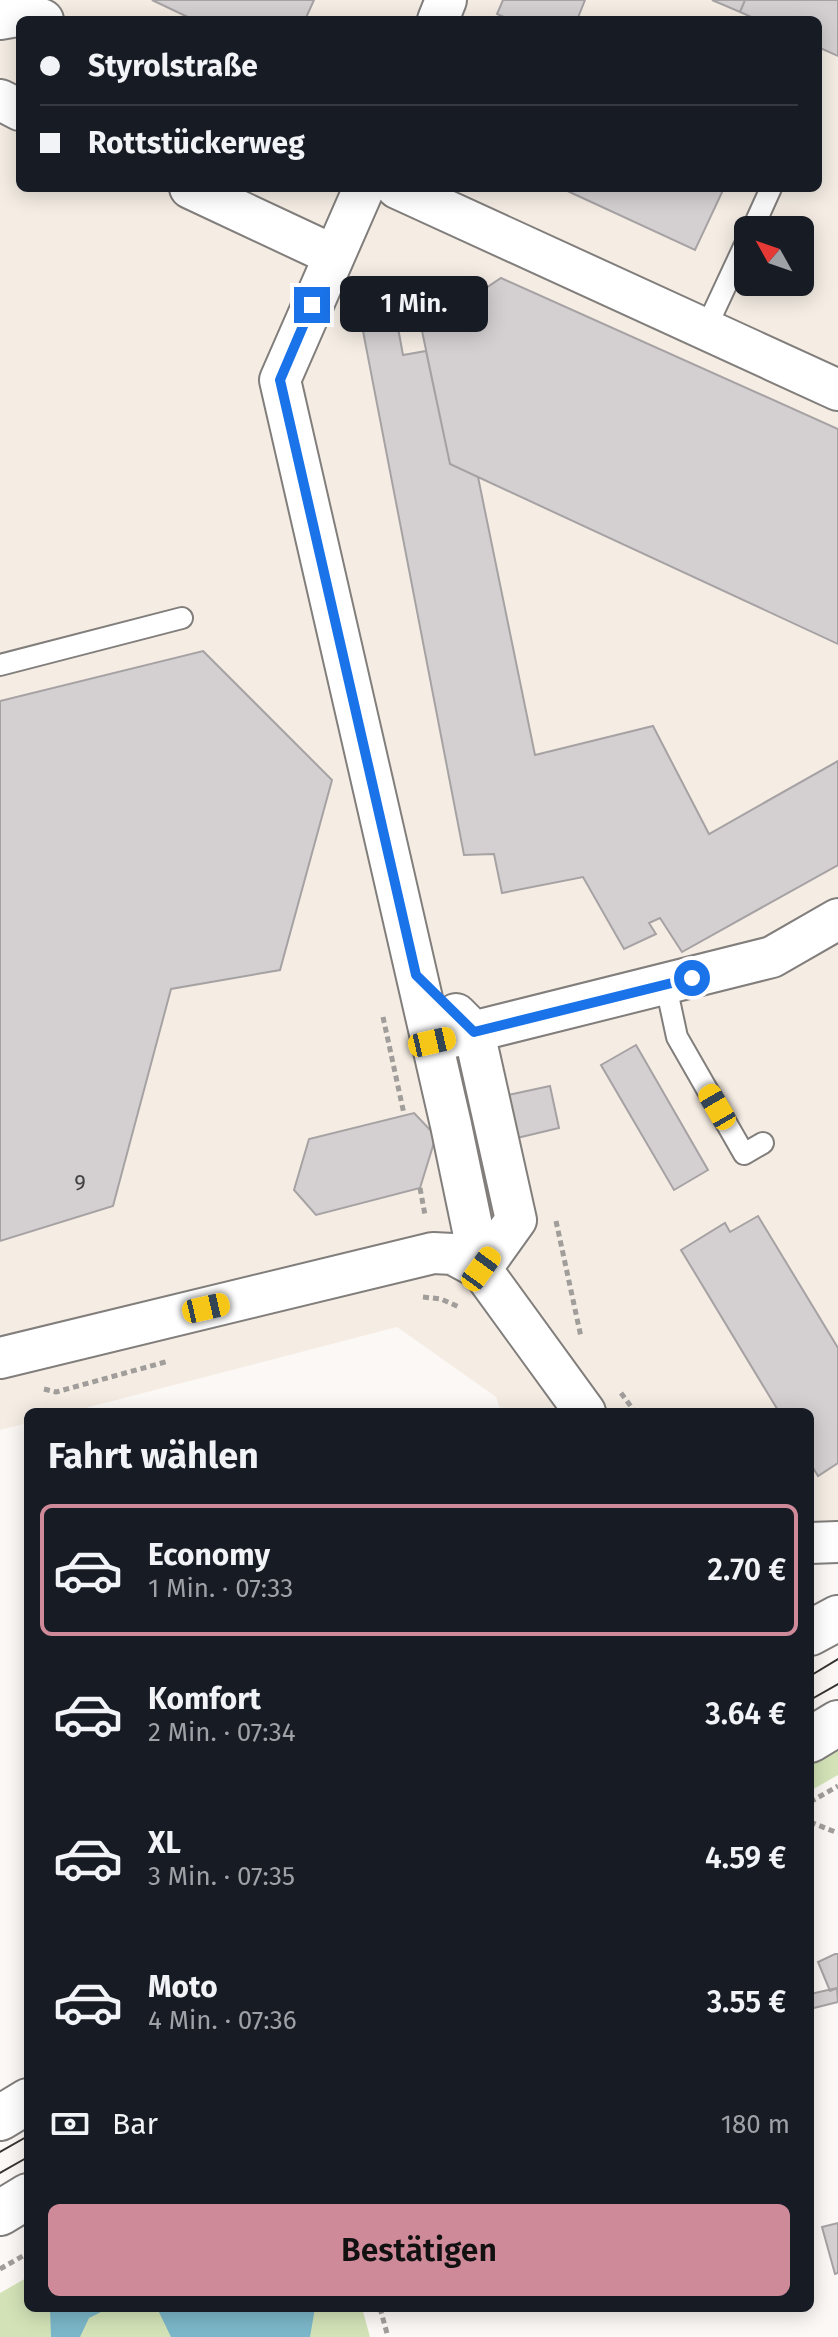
<!DOCTYPE html>
<html lang="de">
<head>
<meta charset="utf-8">
<style>
  body { margin:0; font-family:"Fira Sans",sans-serif; background:#20242c; color:#f1f3f6; height:100vh; display:flex; flex-direction:column; font-size:30px; white-space:nowrap }
  * { box-sizing:border-box; margin:0 }
  p { font-size:26px; color:#9ea1a6 }
  .icon { flex:none; width:44px; height:44px; fill:none; stroke:currentColor; stroke-width:2; stroke-linecap:round; stroke-linejoin:round }
  .map { position:relative; flex:1; overflow:hidden }
  .details { position:absolute; left:24px; top:1408px; width:790px; height:904px; display:flex; flex-direction:column; background:#171b24; border-radius:12px; box-shadow:0 4px 20px #0003 }
  .details>* { flex:none }
  .guide { position:absolute; left:16px; top:16px; width:806px; height:176px; border-radius:12px; box-shadow:0 4px 20px #0003; display:grid; align-content:center; height:176px; padding:0 24px; background:#171b24 }
  .needle { width:52px; rotate:310deg }
  .controls { position:absolute; left:734px; top:216px; display:grid; gap:16px }
  .controls a { display:grid; place-items:center; width:80px; height:80px; border-radius:12px; background:#171b24; box-shadow:0 4px 20px #0003; font-size:40px }
  .end { position:absolute; width:36px; height:36px; margin:-18px; border:10px solid #1a73e8; background:#fff; box-shadow:0 0 0 4px #fff }
  .from { border-radius:50% }
  .bubble { position:absolute; height:56px; border-radius:12px; background:#171b24; box-shadow:0 4px 20px #0003; font-size:26px; font-weight:600; line-height:56px; text-align:center }
  .car { position:absolute; width:24px; height:48px; margin:-24px -12px; border-radius:10px; box-shadow:0 0 6px 2px #0007; background:linear-gradient(#f5c518 24%,#345 0 40%,#f5c518 0 76%,#345 0 86%,#f5c518 0) }
  .guide b { display:flex; align-items:center; gap:28px; height:76px; font-size:30px }
  .guide b+b { border-top:2px solid #363941 }
  .guide i { width:20px; height:20px; background:#f1f3f6 }
  ul { padding:0; list-style:none }
  li { display:flex; align-items:center; gap:24px; height:132px; margin:0 16px 12px; padding:0 8px; border:4px solid transparent; border-radius:12px }
  li div { flex:1 }
  li b { display:block; font-size:30px }
  li em { font-style:normal; font-weight:600 }
  li.active { border-color:#cf8a9a }
  li>.icon { width:72px; height:72px; stroke-width:1.5 }
  h2 { padding:0 24px; font-size:36px; line-height:96px }
  .pay { display:flex; align-items:center; gap:20px; height:88px; padding:0 24px; font-size:30px }
  .pay p { margin-inline-start:auto }
  .cta { display:flex; gap:16px; margin-top:auto; padding:16px 24px }
  .cta a { flex:1; height:92px; border-radius:12px; background:#cf8a9a; color:#111; font-size:32px; font-weight:600; line-height:92px; text-align:center }
  .map>svg:first-child { display:block }
  .built { fill:#f5ede4; fill-rule:evenodd }
  .green { fill:#d3e3b7 }
  .water { fill:#7bb7c9 }
  .building { fill:#d4d0d2; stroke:#a6a2a4; stroke-width:2 }
  .lines { fill:none; stroke-linecap:round; stroke-linejoin:round }
  .service-casing { stroke:#817e7c; stroke-width:24 }
  .minor-casing { stroke:#817e7c; stroke-width:44 }
  .primary-casing { stroke:#817e7c; stroke-width:48 }
  .path { stroke:#a09d9b; stroke-width:5; stroke-dasharray:6 4; stroke-linecap:butt }
  .service { stroke:#fff; stroke-width:20 }
  .minor { stroke:#fff; stroke-width:40 }
  .primary { stroke:#fff; stroke-width:44 }
  .tram { stroke:#343331; stroke-width:2 }
  .route { stroke:#1a73e8; stroke-width:10 }
  .labels { text-anchor:middle; dominant-baseline:central; stroke-width:7; stroke-linejoin:round; paint-order:stroke }
  .number-label { font-size:22px; fill:#424140 }
</style>
</head>
<body>
<div class="map">
<svg width="838" height="2337" viewBox="0 0 838 2337">
  <rect width="100%" height="100%" fill="#fbf8f5"/>
  <path class="built" d="M0,0H838V1547L810,1562V1412H501L496,1397L397,1327L70,1412H28V1423L0,1430ZM20,20H818V188H20ZM748,230H800V282H748Z"/>
  <path class="green" d="M838,1747V1775L810,1791V1763Z
    M28,2277V2308H362L370,2337H0V2293Z"/>
  <path class="water" d="M50,2308H109L89,2318L80,2337H51Z
    M157,2308H315L310,2337H171Z"/>
  <path class="building" d="M152,0H314L305,20H194Z
    M503,0H585L577,20H511L497,14Z
    M712,0H745L740,12Z
    M745,0H838V56L818,47V20H758L740,12Z
    M561,188H724L695,250Z
    M501,278L838,429V644L450,464L422,331Z
    M357,300L396,317L403,355L426,351L450,464L478,477L535,755L653,726L709,834L838,761V865L682,952L660,918L649,923L656,934L624,949L583,877L502,893L494,854L464,855Z
    M203,651L332,780L280,970L171,989L113,1206L0,1241V701Z
    M636,1045L708,1170L674,1190L601,1065Z
    M550,1086L559,1128L517,1138L508,1095Z
    M414,1113L436,1136L420,1188L316,1215L294,1190L309,1139Z
    M758,1216L838,1348V1463L818,1476L810,1463V1412H779L681,1250L725,1223L730,1232Z
    M835,1954H838V1988L830,1991L818,1962Z
    M837,1988L838,2002L810,2009V1994Z
    M838,2223V2273L835,2274L822,2227Z"/>
  <g class="lines">
    <g class="service-casing">
      <path id="service" d="M752,230L771,188
        M706,328L748,238
        M0,665L182,618
        M666,986L677,1037L744,1154L763,1143"/>
    </g>
    <g class="minor-casing">
      <path id="minor" d="M0,19L29,14L43,20
        M438,20L446,0
        M0,100L20,110
        M190,188L333,255
        M364,188L280,380L451,1125L481,1269L585,1412
        M397,188L838,390
        M456,1014L474,1032L516,1220L481,1269
        M432,1042L772,957L838,919
        M0,1358L433,1253L453,1254L481,1269
        M810,1543L838,1542"/>
    </g>
    <g class="primary-casing">
      <path id="primary" d="M810,1633L838,1618
        M810,1740L838,1723
        M0,2118L28,2101
        M0,2213L28,2196"/>
    </g>
    <path class="path" d="M383,1017L404,1114
      M420,1188L425,1215
      M556,1221L581,1337
      M423,1297L441,1299L459,1307
      M44,1389L56,1392L169,1361
      M621,1393L635,1412
      M810,1802L838,1786
      M810,1822L838,1833
      M0,2269L28,2253
      M380,2308L388,2337"/>
    <use href="#service" class="service"/>
    <use href="#minor" class="minor"/>
    <use href="#primary" class="primary"/>
    <path class="tram" d="M810,1676L838,1659
      M810,1700L838,1684
      M0,2152L28,2136
      M0,2173L28,2157"/>
  </g>
  <g class="lines">
    <path class="route" d="M312,305L280,380L416,975L474,1032L692,978"/>
  </g>
  <g class="labels">
    <g class="number-label">
      <text x="80" y="1182">9</text>
    </g>
  </g>
</svg>
<div class="controls">
<a><svg class="needle" viewBox="-14 -14 28 28"><path d="M0-13l5 13h-10z" fill="#e53935"/><path d="M0 13l5-13h-10z" fill="#9ea1a6"/></svg></a>
</div>
<i class="end from" style="left:692px;top:978px"></i>
<i class="end" style="left:312px;top:305px"></i>
<div class="bubble" style="left:340px;top:276px;width:148px">1 Min.</div>
<i class="car" style="left:432px;top:1042px;rotate:77deg"></i>
<i class="car" style="left:717px;top:1107px;rotate:330deg"></i>
<i class="car" style="left:481px;top:1269px;rotate:36deg"></i>
<i class="car" style="left:206px;top:1308px;rotate:77deg"></i>
<div class="guide">
<b><i class="from"></i>Styrolstraße</b>
<b><i></i>Rottstückerweg</b>
</div>
<section class="details">
<h2>Fahrt wählen</h2>
<ul>
<li class="active"><svg class="icon" aria-label="car" viewBox="0 0 24 24"><path d="M5 17H2v-5l4-1 3-4h7l3 4 3 1v5h-3M9 17h6M6 11h13"/><circle cx="7" cy="17" r="2"/><circle cx="17" cy="17" r="2"/></svg><div><b>Economy</b><p>1 Min. · 07:33</p></div><em>2.70 €</em></li>
<li><svg class="icon" aria-label="car" viewBox="0 0 24 24"><path d="M5 17H2v-5l4-1 3-4h7l3 4 3 1v5h-3M9 17h6M6 11h13"/><circle cx="7" cy="17" r="2"/><circle cx="17" cy="17" r="2"/></svg><div><b>Komfort</b><p>2 Min. · 07:34</p></div><em>3.64 €</em></li>
<li><svg class="icon" aria-label="car" viewBox="0 0 24 24"><path d="M5 17H2v-5l4-1 3-4h7l3 4 3 1v5h-3M9 17h6M6 11h13"/><circle cx="7" cy="17" r="2"/><circle cx="17" cy="17" r="2"/></svg><div><b>XL</b><p>3 Min. · 07:35</p></div><em>4.59 €</em></li>
<li><svg class="icon" aria-label="car" viewBox="0 0 24 24"><path d="M5 17H2v-5l4-1 3-4h7l3 4 3 1v5h-3M9 17h6M6 11h13"/><circle cx="7" cy="17" r="2"/><circle cx="17" cy="17" r="2"/></svg><div><b>Moto</b><p>4 Min. · 07:36</p></div><em>3.55 €</em></li>
</ul>
<div class="pay"><svg class="icon" aria-label="cash" viewBox="0 0 24 24"><path d="M3 7h18v10H3z"/><circle cx="12" cy="12" r="2"/></svg>Bar<p>180 m</p></div>
<div class="cta"><a>Bestätigen</a></div>
</section>
</div>
</body>
</html>
